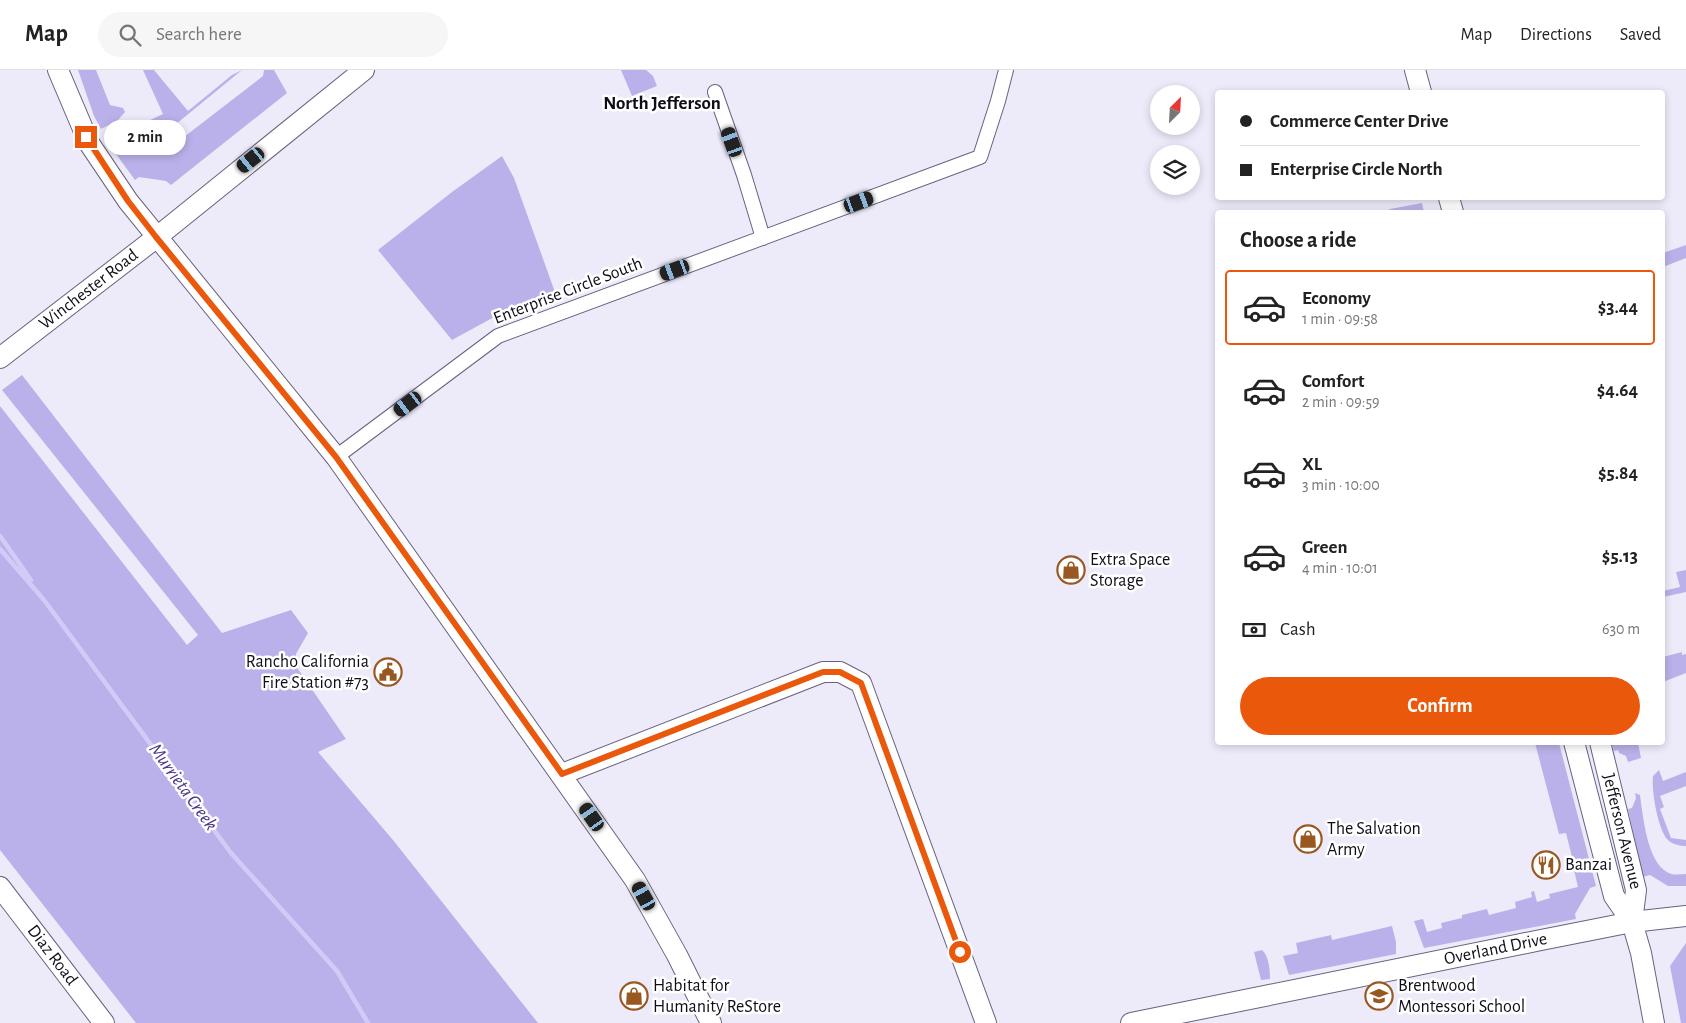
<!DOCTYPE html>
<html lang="en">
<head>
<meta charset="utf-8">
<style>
  body { margin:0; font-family:"Alegreya Sans",sans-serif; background:#f6f6f6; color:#222; height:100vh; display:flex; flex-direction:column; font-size:19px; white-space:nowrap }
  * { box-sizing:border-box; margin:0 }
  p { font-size:16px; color:#767676 }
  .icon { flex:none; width:28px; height:28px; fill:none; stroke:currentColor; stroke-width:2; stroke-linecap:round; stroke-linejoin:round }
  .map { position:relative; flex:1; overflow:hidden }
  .details { position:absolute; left:1215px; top:140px; width:450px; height:535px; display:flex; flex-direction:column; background:#fff; border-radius:5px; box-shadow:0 2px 8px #0003 }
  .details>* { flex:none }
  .top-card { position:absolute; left:1215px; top:20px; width:450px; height:110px; border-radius:5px; box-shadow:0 2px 8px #0003; display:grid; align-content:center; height:110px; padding:0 25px; background:#fff }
  .needle { width:32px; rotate:24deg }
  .controls { position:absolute; left:1150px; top:15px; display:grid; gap:10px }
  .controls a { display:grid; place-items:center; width:50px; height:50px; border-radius:50%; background:#fff; box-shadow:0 2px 8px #0003; font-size:25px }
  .end { position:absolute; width:22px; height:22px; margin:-11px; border:6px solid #ea580c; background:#fff; box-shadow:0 0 0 2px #fff }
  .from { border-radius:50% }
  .bubble { position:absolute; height:35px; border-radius:18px; background:#fff; box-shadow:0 2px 8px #0003; font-size:16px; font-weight:600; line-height:35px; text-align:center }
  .car { position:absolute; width:15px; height:30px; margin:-15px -8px; border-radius:6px; box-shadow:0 0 4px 1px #0007; background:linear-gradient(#222 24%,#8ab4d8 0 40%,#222 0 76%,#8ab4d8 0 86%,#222 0) }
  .top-card b { display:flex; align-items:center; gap:18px; height:48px; font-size:19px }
  .top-card b+b { border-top:1px solid #e0e0e0 }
  .top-card i { width:12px; height:12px; background:#222 }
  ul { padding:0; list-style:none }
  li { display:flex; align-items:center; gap:15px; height:75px; margin:0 10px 8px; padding:0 15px; border:2px solid transparent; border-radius:5px }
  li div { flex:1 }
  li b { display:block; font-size:19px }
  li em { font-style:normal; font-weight:600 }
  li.current { border-color:#ea580c }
  li>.icon { width:45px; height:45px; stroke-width:1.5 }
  h2 { padding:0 25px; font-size:22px; line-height:60px }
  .pay { display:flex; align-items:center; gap:12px; height:55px; padding:0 25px; font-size:19px }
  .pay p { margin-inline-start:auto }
  .button { display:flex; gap:10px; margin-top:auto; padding:10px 25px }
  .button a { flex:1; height:58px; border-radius:30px; background:#ea580c; color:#fff; font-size:20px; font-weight:600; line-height:58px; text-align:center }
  header { display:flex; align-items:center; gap:30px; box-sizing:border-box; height:70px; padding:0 25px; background:#fff; border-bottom:1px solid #e0e0e0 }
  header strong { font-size:24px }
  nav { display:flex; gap:28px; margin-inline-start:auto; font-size:18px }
  .search { width:350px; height:45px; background:#f6f6f6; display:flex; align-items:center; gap:12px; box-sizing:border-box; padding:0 18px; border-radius:28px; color:#767676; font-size:19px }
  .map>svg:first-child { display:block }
  .green { fill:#bbb1ea }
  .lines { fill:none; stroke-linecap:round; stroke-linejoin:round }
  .stream { stroke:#d3cbf7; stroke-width:4.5 }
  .street-casing { stroke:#676280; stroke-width:16 }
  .secondary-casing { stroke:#676280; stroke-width:22 }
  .street { stroke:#fff; stroke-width:14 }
  .secondary { stroke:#fff; stroke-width:20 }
  .route { stroke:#ea580c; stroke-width:6 }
  .labels { text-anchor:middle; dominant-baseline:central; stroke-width:5; stroke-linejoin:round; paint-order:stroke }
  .street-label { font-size:18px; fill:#0f0d18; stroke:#fff }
  .poi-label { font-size:18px; fill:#0f0d18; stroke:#fff; text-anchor:start }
  .neighbourhood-label { font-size:19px; font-weight:bold; fill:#0f0d18; stroke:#fff }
  .water-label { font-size:19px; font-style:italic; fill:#4c3587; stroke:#fff }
</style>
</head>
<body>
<header>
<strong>Map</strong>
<div class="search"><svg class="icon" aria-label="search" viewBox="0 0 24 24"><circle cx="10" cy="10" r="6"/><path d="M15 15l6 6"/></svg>Search here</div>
<nav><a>Map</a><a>Directions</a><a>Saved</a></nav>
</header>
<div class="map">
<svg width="1686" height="953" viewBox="0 0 1686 953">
  <rect width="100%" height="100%" fill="#edebfa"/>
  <path class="green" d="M78,0H96L110,35L123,38L125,42L118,50L101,59L94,46Z
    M143,0H154L188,41L232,5L242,0L170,59C159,63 153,62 146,52L163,44Z
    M264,0H274L287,23L171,115L166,111L139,107L135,110L113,80L114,76L136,65L152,77H171L263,6Z
    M621,0H646L653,6L657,16L632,26Z
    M502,86L514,108L556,225L496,246L452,270L378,180L452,122Z
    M1422,133L1424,142H1387L1390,139Z
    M1686,175V188L1663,197V183Z
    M22,305L222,563L291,540L308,563L296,584V596L346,669L318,682L393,770L538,953H136L0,780V336L187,575L198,565L2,320Z
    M1686,500V522L1663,527V521L1680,517L1676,502Z
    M1682,582V585L1686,584V603L1663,612V587Z
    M1535,673H1559L1596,816L1590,818L1575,844L1576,849L1424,878L1414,851L1423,849L1427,862L1442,858L1441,853L1462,848V845L1487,839L1489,845L1516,838L1515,832L1532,827L1531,822L1534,821L1537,832L1550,828L1549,824L1578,817L1573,796L1567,797L1565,789L1572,787L1566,763L1559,764Z
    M1612,673H1638L1641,688L1628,692L1626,686L1619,683L1618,680L1614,681Z
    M1659,700L1663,711L1686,702V716L1660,726L1664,737L1660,739L1671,768L1686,770V776C1680,776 1672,774 1668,770C1658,761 1651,719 1653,706Z
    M1635,723L1640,725C1643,746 1647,791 1667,802C1673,806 1679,804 1686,804V816H1668L1650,805L1643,807L1628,739L1632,738L1636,728Z
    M1392,856L1396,872V884L1289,905L1283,886L1298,883L1296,873L1331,865L1332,870Z
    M1686,873V953H1681L1670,896Z
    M1262,880C1269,886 1270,900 1270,909L1261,910L1254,882Z"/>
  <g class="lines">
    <path class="stream" d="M0,466L31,510
      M0,479L44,530L231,783L337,901L368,953"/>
    <g class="street-casing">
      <path id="street" d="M715,22L744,105L763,168
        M336,387L498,266L980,87L998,31L1006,0"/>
    </g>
    <g class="secondary-casing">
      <g id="secondary">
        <path d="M58,0L89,73L128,131L336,387L635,810L677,885L711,953"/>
        <path d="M1415,0L1421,22"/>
        <path d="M1449,128L1453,142"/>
        <path id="s1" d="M0,288L157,167L364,0"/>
        <path d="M1574,672L1614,826L1632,852L1641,883L1654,953"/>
        <path id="s2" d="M1600,672L1636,820L1632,852"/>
        <path d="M562,704L823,602H840L861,613L986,953"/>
        <path id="s3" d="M0,817L104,953"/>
        <path id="s4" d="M1131,953L1541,870L1632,852L1686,846"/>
      </g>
    </g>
    <use href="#street" class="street"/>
    <use href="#secondary" class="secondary"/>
  </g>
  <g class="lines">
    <path class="route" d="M86,67L128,131L156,167L336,387L562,704L823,602H840L861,613L960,882"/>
  </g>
  <defs>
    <g id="shop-ring" transform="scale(1.4375)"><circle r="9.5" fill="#fff" stroke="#985820" stroke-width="1.5"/><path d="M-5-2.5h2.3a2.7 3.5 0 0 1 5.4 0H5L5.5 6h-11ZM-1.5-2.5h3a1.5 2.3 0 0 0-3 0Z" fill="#985820"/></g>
    <g id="civic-ring" transform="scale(1.4375)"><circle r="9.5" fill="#fff" stroke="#985820" stroke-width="1.5"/><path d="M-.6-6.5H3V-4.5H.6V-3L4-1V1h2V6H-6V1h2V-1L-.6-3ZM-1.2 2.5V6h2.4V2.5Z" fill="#985820"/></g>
    <g id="restaurant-ring" transform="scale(1.4375)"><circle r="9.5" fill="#fff" stroke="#985820" stroke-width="1.5"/><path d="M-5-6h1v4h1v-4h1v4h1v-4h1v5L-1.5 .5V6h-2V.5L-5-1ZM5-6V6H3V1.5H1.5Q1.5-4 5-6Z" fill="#985820"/></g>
    <g id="school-ring" transform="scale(1.4375)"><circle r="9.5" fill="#fff" stroke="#985820" stroke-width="1.5"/><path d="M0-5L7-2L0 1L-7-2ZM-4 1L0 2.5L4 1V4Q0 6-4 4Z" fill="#985820"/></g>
  </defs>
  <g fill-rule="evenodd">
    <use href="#shop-ring" x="1071" y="500"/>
    <use href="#civic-ring" x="388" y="602"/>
    <use href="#shop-ring" x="1308" y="769"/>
    <use href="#restaurant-ring" x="1546" y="795"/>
    <use href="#shop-ring" x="634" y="926"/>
    <use href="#school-ring" x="1379" y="926"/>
  </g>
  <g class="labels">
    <g class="street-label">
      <text stroke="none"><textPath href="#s1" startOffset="112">Winchester Road</textPath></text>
      <text transform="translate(568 221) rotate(-21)">Enterprise Circle South</text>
      <text stroke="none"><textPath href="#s2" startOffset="92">Jefferson Avenue</textPath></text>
      <text stroke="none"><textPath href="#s4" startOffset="372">Overland Drive</textPath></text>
      <text stroke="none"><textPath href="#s3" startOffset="86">Diaz Road</textPath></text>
    </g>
    <g class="poi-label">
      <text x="1090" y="490">Extra Space<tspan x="1090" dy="21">Storage</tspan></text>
      <text x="369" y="592" text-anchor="end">Rancho California<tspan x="369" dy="21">Fire Station #73</tspan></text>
      <text x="1327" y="759">The Salvation<tspan x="1327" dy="21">Army</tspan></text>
      <text x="1565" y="795">Banzai</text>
      <text x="653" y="916">Habitat for<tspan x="653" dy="21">Humanity ReStore</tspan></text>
      <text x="1398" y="916">Brentwood<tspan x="1398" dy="21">Montessori School</tspan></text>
    </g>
    <g class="neighbourhood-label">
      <text x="662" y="33">North Jefferson</text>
    </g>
    <g class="water-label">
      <text transform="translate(183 717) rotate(54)">Murrieta Creek</text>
    </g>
  </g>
</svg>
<div class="controls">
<a><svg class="needle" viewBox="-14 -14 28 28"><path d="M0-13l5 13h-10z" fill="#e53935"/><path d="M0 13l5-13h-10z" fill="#767676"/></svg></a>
<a><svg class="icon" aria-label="layers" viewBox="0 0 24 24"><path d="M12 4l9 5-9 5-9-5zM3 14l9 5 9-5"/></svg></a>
</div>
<i class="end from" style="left:960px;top:882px"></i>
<i class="end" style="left:86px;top:67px"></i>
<div class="bubble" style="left:104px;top:50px;width:82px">2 min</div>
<i class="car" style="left:732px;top:72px;rotate:340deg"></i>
<i class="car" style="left:251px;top:90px;rotate:231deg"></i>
<i class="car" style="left:859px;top:132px;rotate:70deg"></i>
<i class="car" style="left:675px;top:200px;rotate:250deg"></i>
<i class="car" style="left:408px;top:334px;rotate:233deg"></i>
<i class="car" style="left:592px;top:747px;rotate:325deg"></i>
<i class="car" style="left:644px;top:826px;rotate:331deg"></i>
<div class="top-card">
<b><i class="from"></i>Commerce Center Drive</b>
<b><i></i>Enterprise Circle North</b>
</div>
<section class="details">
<h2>Choose a ride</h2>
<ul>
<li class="current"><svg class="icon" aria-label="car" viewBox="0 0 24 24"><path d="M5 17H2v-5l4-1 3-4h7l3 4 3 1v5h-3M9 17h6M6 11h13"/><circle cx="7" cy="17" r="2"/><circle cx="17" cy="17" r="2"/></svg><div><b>Economy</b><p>1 min · 09:58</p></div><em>$3.44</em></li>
<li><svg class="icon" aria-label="car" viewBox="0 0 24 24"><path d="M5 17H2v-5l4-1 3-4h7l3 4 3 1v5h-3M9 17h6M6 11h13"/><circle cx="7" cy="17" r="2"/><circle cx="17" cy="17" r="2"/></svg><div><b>Comfort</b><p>2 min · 09:59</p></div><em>$4.64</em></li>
<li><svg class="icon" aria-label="car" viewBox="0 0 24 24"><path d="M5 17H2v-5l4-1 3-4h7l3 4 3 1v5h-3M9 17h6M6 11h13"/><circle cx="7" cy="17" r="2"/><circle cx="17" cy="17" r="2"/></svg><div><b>XL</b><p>3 min · 10:00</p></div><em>$5.84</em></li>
<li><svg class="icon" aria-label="car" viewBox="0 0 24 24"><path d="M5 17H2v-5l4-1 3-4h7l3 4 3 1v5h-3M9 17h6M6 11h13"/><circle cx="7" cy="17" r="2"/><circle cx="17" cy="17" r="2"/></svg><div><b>Green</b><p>4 min · 10:01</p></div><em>$5.13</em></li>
</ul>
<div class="pay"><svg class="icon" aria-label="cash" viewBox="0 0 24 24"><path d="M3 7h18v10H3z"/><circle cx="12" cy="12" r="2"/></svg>Cash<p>630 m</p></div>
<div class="button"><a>Confirm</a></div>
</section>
</div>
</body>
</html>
